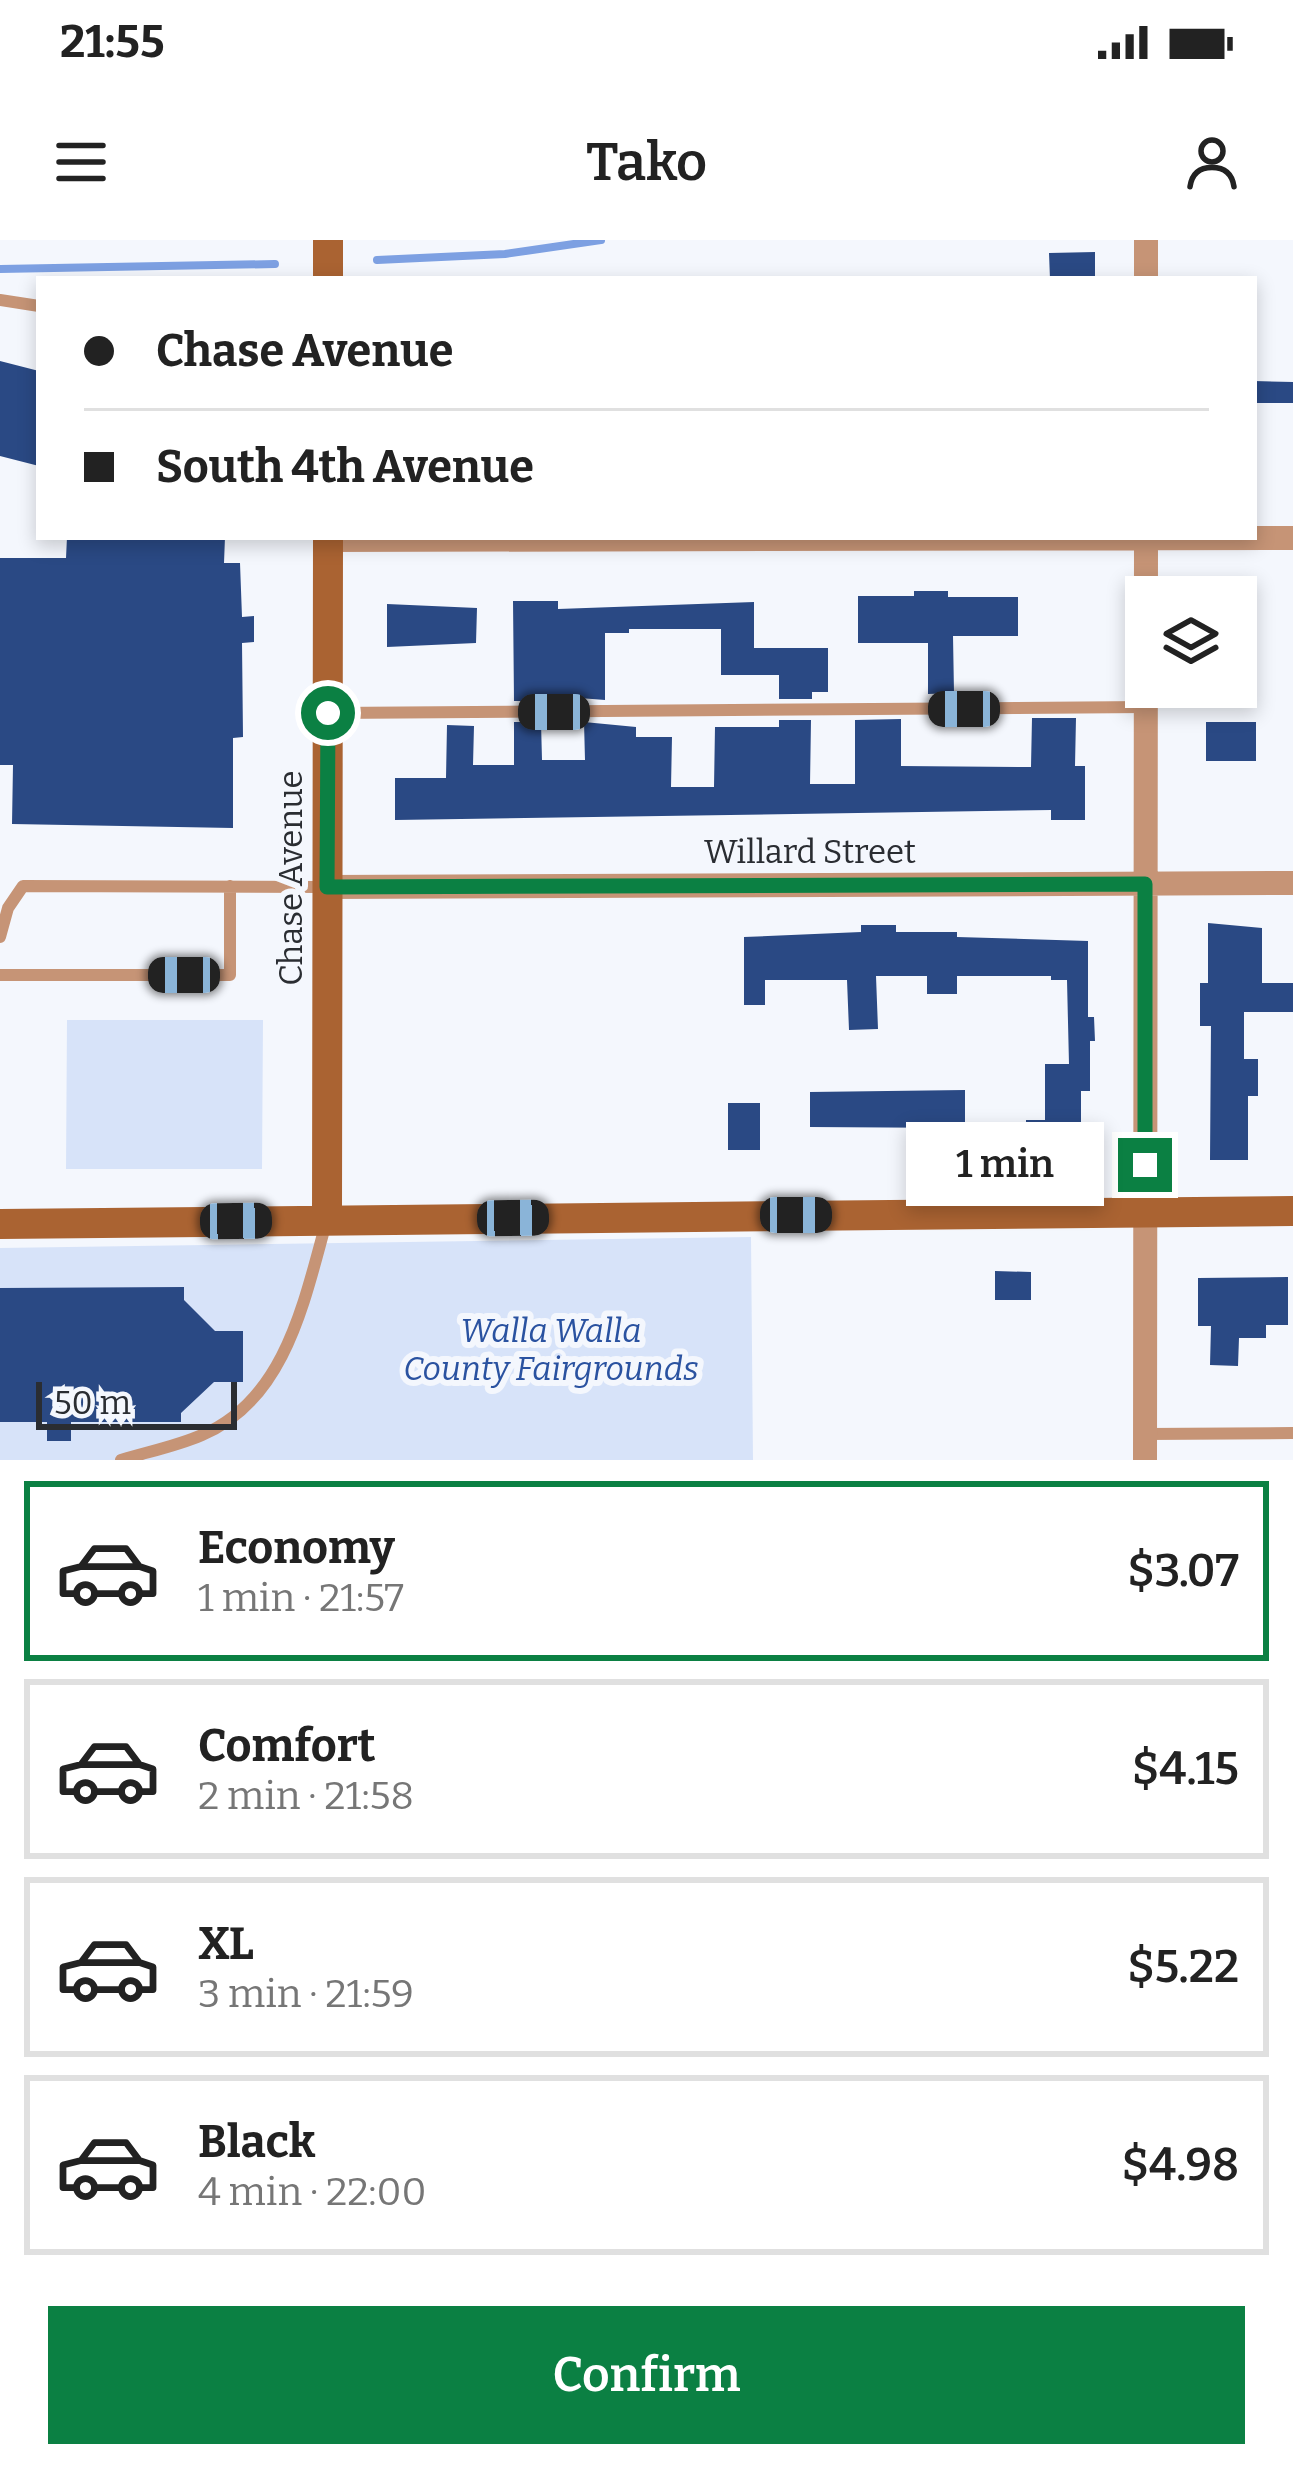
<!DOCTYPE html>
<html lang="en">
<head>
<meta charset="utf-8">
<style>
  body { margin:0; font-family:Bitter,serif; background:#f6f6f6; color:#222; height:100vh; display:flex; flex-direction:column; font-size:45px; white-space:nowrap }
  * { box-sizing:border-box; margin:0 }
  p { font-size:39px; color:#767676 }
  .icon { flex:none; width:66px; height:66px; fill:none; stroke:currentColor; stroke-width:2; stroke-linecap:round; stroke-linejoin:round }
  .map { position:relative; height:1220px; overflow:hidden }
  .drawer { display:flex; flex-direction:column; background:#fff; flex:1 }
  .drawer>* { flex:none }
  .top-card { position:absolute; left:36px; top:36px; width:1221px; height:264px; border-radius:0px; box-shadow:0 6px 18px #0003; display:grid; align-content:center; height:264px; padding:0 48px; background:#fff }
  .fabs { position:absolute; left:1125px; top:336px; display:grid; gap:24px }
  .fabs a { display:grid; place-items:center; width:132px; height:132px; border-radius:0px; background:#fff; box-shadow:0 6px 18px #0003; font-size:60px }
  .scale { position:absolute; left:36px; bottom:30px; width:201px; box-sizing:border-box; padding-left:12px; border:6px solid #2a2d32; border-top:0; font-size:33px; line-height:42px; white-space:nowrap; color:#2a2d32; -webkit-text-stroke:9px #f4f7fd; paint-order:stroke }
  .end { position:absolute; width:54px; height:54px; margin:-27px; border:15px solid #0b8043; background:#fff; box-shadow:0 0 0 6px #fff }
  .from { border-radius:50% }
  .bubble { position:absolute; height:84px; border-radius:0px; background:#fff; box-shadow:0 6px 18px #0003; font-size:39px; font-weight:600; line-height:84px; text-align:center }
  .car { position:absolute; width:36px; height:72px; margin:-36px -18px; border-radius:15px; box-shadow:0 0 9px 3px #0007; background:linear-gradient(#222 24%,#8ab4d8 0 40%,#222 0 76%,#8ab4d8 0 86%,#222 0) }
  .top-card b { display:flex; align-items:center; gap:42px; height:114px; font-size:45px }
  .top-card b+b { border-top:3px solid #e0e0e0 }
  .top-card i { width:30px; height:30px; background:#222 }
  ul { padding:21px 0 0; list-style:none }
  li { display:flex; align-items:center; gap:36px; height:180px; margin:0 24px 18px; padding:0 24px; border:6px solid #e0e0e0; border-radius:0px }
  li div { flex:1 }
  li b { display:block; font-size:45px }
  li em { font-style:normal; font-weight:600 }
  li.selected { border-color:#0b8043 }
  li>.icon { width:108px; height:108px; stroke-width:1.5 }
  .action { display:flex; gap:24px; margin-top:auto; padding:24px 48px }
  .action a { flex:1; height:138px; border-radius:0px; background:#0b8043; color:#fff; font-size:48px; font-weight:600; line-height:138px; text-align:center }
  .status { display:flex; justify-content:space-between; align-items:center; height:84px; padding:0 60px; background:#fff; direction:ltr }
  .status svg { height:33px; fill:currentColor }
  header { display:flex; justify-content:space-between; align-items:center; height:156px; padding:0 48px; background:#fff; font-size:54px; font-weight:600 }
  .map>svg:first-child { display:block }
  .green { fill:#d7e3f9 }
  .lines { fill:none; stroke-linecap:round; stroke-linejoin:round }
  .stream { stroke:#7da0e2; stroke-width:8 }
  .building { fill:#2a4984 }
  .lane { stroke:#c69476; stroke-width:12 }
  .street { stroke:#c69476; stroke-width:24 }
  .secondary { stroke:#aa6332; stroke-width:30 }
  .route { stroke:#0b8043; stroke-width:15 }
  .labels { text-anchor:middle; dominant-baseline:central; stroke-width:12; stroke-linejoin:round; paint-order:stroke }
  .street-label { font-size:33px; fill:#2a2d32; stroke:#f4f7fd }
  .park-label { font-size:33px; font-style:italic; fill:#2a52a0; stroke:#f4f7fd }
</style>
</head>
<body>
<div class="status"><b>21:55</b><svg viewBox="0 0 49 12"><path d="M0 12V9h3v3zM5 12V6h3v6zM10 12V3h3v9zM15 12V0h3v12zM26 1h20v11H26zM47 4h2v5h-2z"/></svg></div>
<header><svg class="icon" aria-label="menu" viewBox="0 0 24 24"><path d="M4 6h16M4 12h16M4 18h16"/></svg>Tako<svg class="icon" aria-label="person" viewBox="0 0 24 24"><circle cx="12" cy="8" r="4"/><path d="M4 21q1-7 8-7t8 7"/></svg></header>
<div class="map">
<svg width="1293" height="1220" viewBox="0 0 1293 1220">
  <rect width="100%" height="100%" fill="#f4f7fd"/>
  <path class="green" d="M67,780H263L262,929H66Z
    M751,997L753,1220H0V1008Z"/>
  <g class="lines">
    <path class="stream" d="M377,20L505,14L601,0
      M0,29L275,24"/>
  </g>
  <path class="building" d="M1095,12V39H1050L1049,13Z
    M0,121L39,131V226L0,216Z
    M1254,141L1293,142V163H1254Z
    M67,297H225L224,323H240L242,377L254,376V402L242,403L243,497L233,498V588L12,584L13,525H0V318H66Z
    M914,351H948V357H1018V396H953L954,453L928,454V403H858V356H914Z
    M513,361H558V369L754,362V408H828V452H812V459H779V435H721V389H629V393H605V460L541,455V461H514Z
    M387,364L477,368L476,403L387,407Z
    M1032,478H1076L1075,526H1085V580H1051V570L395,580V538H446L447,485L474,486L473,525H514V482H541L542,520H585L584,482L636,487V497H672L671,547H714L715,487H779V480H811L810,544H855V480L901,479V526L1031,527Z
    M1206,482H1256V521H1206Z
    M1208,683L1262,688V743H1293V772H1244V819H1258V856H1248V920H1210L1211,786H1200V743H1208Z
    M861,685H896V692H957V697L1088,701V777H1094L1095,801H1090V851H1081V916H1026V880H1045V824H1069L1067,740H1051V736H957V754H927V736H876L878,789L849,790L847,740H765V765H744V697L861,692Z
    M965,850V888L810,887V852Z
    M728,863H760V910H728Z
    M995,1031L1031,1032V1060H995Z
    M1288,1037V1085H1266V1098H1239L1238,1126L1210,1125L1211,1086H1198V1038Z
    M184,1047V1060L215,1091H243V1142H214L181,1173V1182H71V1201H47V1182H0V1048Z"/>
  <g class="lines">
    <path class="lane" d="M0,60L39,66
      M331,473L1146,467
      M0,697L8,668L23,646L324,647
      M0,735H230V646
      M1146,1194L1293,1193
      M121,1220C147,1212 177,1206 202,1195C285,1160 304,1062 326,983"/>
    <path class="street" d="M1146,39V0
      M328,300L1293,298
      M327,647L1293,643
      M1145,1220L1146,297"/>
    <path class="secondary" d="M328,0V39
      M327,980L328,297
      M0,984L1293,971"/>
  </g>
  <g class="lines">
    <path class="route" d="M328,473L327,647L1145,644V925"/>
  </g>
  <g class="labels">
    <g class="street-label">
      <text x="810" y="612">Willard Street</text>
      <text transform="translate(291 638) rotate(-90)">Chase Avenue</text>
    </g>
    <g class="park-label">
      <text x="551" y="1091">Walla Walla<tspan x="551" dy="38">County Fairgrounds</tspan></text>
    </g>
  </g>
</svg>
<div class="fabs">
<a><svg class="icon" aria-label="layers" viewBox="0 0 24 24"><path d="M12 4l9 5-9 5-9-5zM3 14l9 5 9-5"/></svg></a>
</div>
<div class="scale">50 m</div>
<i class="end from" style="left:328px;top:473px"></i>
<i class="end" style="left:1145px;top:925px"></i>
<div class="bubble" style="left:906px;top:882px;width:198px">1 min</div>
<i class="car" style="left:964px;top:469px;rotate:270deg"></i>
<i class="car" style="left:554px;top:472px;rotate:270deg"></i>
<i class="car" style="left:184px;top:735px;rotate:270deg"></i>
<i class="car" style="left:796px;top:975px;rotate:90deg"></i>
<i class="car" style="left:513px;top:978px;rotate:89deg"></i>
<i class="car" style="left:236px;top:981px;rotate:89deg"></i>
<div class="top-card">
<b><i class="from"></i>Chase Avenue</b>
<b><i></i>South 4th Avenue</b>
</div>
</div>
<section class="drawer">
<ul>
<li class="selected"><svg class="icon" aria-label="car" viewBox="0 0 24 24"><path d="M5 17H2v-5l4-1 3-4h7l3 4 3 1v5h-3M9 17h6M6 11h13"/><circle cx="7" cy="17" r="2"/><circle cx="17" cy="17" r="2"/></svg><div><b>Economy</b><p>1 min · 21:57</p></div><em>$3.07</em></li>
<li><svg class="icon" aria-label="car" viewBox="0 0 24 24"><path d="M5 17H2v-5l4-1 3-4h7l3 4 3 1v5h-3M9 17h6M6 11h13"/><circle cx="7" cy="17" r="2"/><circle cx="17" cy="17" r="2"/></svg><div><b>Comfort</b><p>2 min · 21:58</p></div><em>$4.15</em></li>
<li><svg class="icon" aria-label="car" viewBox="0 0 24 24"><path d="M5 17H2v-5l4-1 3-4h7l3 4 3 1v5h-3M9 17h6M6 11h13"/><circle cx="7" cy="17" r="2"/><circle cx="17" cy="17" r="2"/></svg><div><b>XL</b><p>3 min · 21:59</p></div><em>$5.22</em></li>
<li><svg class="icon" aria-label="car" viewBox="0 0 24 24"><path d="M5 17H2v-5l4-1 3-4h7l3 4 3 1v5h-3M9 17h6M6 11h13"/><circle cx="7" cy="17" r="2"/><circle cx="17" cy="17" r="2"/></svg><div><b>Black</b><p>4 min · 22:00</p></div><em>$4.98</em></li>
</ul>
<div class="action"><a>Confirm</a></div>
</section>
</body>
</html>
